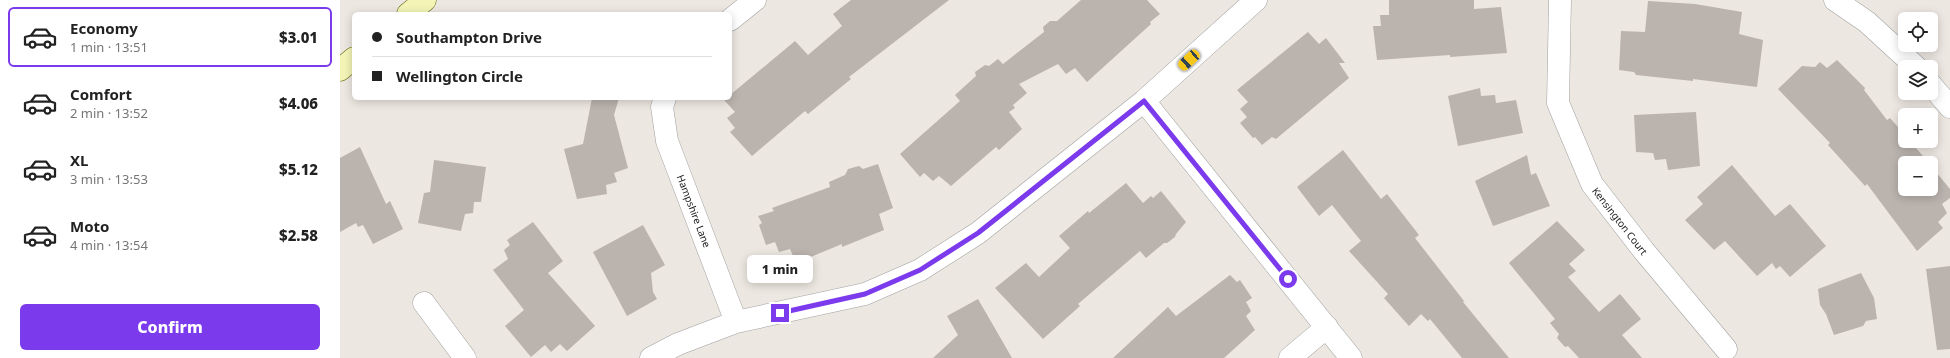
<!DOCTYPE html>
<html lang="en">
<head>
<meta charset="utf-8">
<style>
  body { margin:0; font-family:"Noto Sans",sans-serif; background:#f6f6f6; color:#222; height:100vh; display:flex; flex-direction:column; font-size:15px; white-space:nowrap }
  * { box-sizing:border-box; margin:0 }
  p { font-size:13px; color:#767676 }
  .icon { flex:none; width:22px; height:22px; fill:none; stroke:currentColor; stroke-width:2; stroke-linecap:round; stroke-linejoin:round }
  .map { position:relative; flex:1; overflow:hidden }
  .drawer { display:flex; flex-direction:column; background:#fff; width:340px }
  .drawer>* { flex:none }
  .guide { position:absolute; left:12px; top:12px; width:380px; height:88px; border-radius:6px; box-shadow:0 2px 10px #0003; display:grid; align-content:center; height:88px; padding:0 20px; background:#fff }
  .fabs { position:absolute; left:1558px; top:12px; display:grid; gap:8px }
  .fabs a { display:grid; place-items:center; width:40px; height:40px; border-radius:6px; background:#fff; box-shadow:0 2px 10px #0003; font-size:20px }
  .end { position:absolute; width:18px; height:18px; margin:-9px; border:5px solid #7c3aed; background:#fff; box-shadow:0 0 0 2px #fff }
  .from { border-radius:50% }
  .bubble { position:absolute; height:28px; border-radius:6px; background:#fff; box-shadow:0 2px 10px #0003; font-size:13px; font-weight:800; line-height:28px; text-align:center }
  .car { position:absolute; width:12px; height:24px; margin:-12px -6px; border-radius:5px; box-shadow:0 0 3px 1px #0007; background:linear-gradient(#f5c518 24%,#345 0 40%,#f5c518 0 76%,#345 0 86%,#f5c518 0) }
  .guide b { display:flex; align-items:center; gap:14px; height:38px; font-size:15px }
  .guide b+b { border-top:1px solid #e0e0e0 }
  .guide i { width:10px; height:10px; background:#222 }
  ul { padding:7px 0 0; list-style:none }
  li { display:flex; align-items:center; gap:12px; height:60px; margin:0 8px 6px; padding:0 12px; border:2px solid transparent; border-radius:6px }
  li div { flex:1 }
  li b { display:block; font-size:15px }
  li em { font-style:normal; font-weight:800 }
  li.on { border-color:#7c3aed }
  li>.icon { width:36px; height:36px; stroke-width:1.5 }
  .primary-button { display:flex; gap:8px; margin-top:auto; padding:8px 20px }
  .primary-button a { flex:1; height:46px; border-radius:6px; background:#7c3aed; color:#fff; font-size:16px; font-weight:800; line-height:46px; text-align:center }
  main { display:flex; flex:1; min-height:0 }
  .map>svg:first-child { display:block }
  .building { fill:#bbb3ad }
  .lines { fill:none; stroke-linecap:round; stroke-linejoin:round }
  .minor-casing { stroke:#a1a1a1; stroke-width:23 }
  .secondary-casing { stroke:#60670c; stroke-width:23 }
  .minor { stroke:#fff; stroke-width:22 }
  .secondary { stroke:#f3f4b6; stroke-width:22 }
  .route { stroke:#7c3aed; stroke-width:5 }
  .labels { text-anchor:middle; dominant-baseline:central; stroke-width:3.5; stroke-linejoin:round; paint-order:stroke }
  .street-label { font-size:10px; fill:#1a1a1a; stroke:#fff }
</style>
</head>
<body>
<main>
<section class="drawer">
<ul>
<li class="on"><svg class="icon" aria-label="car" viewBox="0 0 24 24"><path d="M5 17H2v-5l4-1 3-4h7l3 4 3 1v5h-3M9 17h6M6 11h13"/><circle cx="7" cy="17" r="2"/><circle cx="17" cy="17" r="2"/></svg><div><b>Economy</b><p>1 min · 13:51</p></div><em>$3.01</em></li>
<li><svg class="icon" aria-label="car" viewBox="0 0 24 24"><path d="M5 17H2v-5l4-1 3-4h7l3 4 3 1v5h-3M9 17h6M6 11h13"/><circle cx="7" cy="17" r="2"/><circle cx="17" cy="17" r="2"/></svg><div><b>Comfort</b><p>2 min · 13:52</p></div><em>$4.06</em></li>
<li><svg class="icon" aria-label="car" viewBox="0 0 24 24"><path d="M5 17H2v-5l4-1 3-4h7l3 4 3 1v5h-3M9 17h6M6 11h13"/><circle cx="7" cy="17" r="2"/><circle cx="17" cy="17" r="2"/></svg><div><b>XL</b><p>3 min · 13:53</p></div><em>$5.12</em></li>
<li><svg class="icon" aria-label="car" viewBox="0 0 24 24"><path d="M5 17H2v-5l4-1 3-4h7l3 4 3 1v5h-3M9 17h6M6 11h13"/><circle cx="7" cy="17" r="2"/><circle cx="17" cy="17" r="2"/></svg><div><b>Moto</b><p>4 min · 13:54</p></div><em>$2.58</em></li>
</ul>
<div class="primary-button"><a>Confirm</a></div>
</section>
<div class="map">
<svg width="1610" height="358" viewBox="0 0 1610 358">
  <rect width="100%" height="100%" fill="#ece7e0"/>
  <path class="building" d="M511,0H609L509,77L511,79L468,114L465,111L412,156L390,132L395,128L387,118L395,112L384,100L390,98V95L455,41L468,55L502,26L493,14Z
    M741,0H807L820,14L810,22L811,24L747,82L735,68L726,74L718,64L679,84L687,93L673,105L675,108L669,112L682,129L659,150L656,147L611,186L599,176L593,181L584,173L580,177L560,154L620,101L615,95L636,76L635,72L645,65L649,66L658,59L663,64L704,32L703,27L710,21H717Z
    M1049,0H1134V9L1161,7L1167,53L1110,57V55L1037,60L1033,26H1041L1040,15H1049Z
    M1308,1L1355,4L1402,12L1399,34L1423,40L1417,87L1353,79V81L1296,75L1294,72L1279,70L1281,31L1305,32Z
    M968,32L979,44L986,38L1005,63H999L1009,78L936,139L932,137L922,145L915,137L913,138L900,123L907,117L900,109L908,102L897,90Z
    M1497,60L1525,88L1524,90L1547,120L1550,118L1565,135V141H1570L1589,163H1565V189H1591V166L1610,189V198L1602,204L1607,213L1598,222L1603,228L1577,251L1527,184L1525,186L1488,145L1490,143L1438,89L1462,66L1475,67L1480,62L1487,68Z
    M1140,88L1141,96L1155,95L1156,103L1176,100L1183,133L1118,146L1108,96Z
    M252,98H279L274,115L288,168L274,173L277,182L266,185L267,194L237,199L224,149L243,144Z
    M1356,112L1360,166L1328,170L1326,159L1315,160L1313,153L1296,152L1294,115Z
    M20,147L46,204L50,201L63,229L33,244L23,225L18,227L16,223L0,232V158Z
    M1003,150L1041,199L1047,194L1079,235L1075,238L1124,301L1123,302L1169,358H1122L1090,319L1088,321L1081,314L1069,326L1044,298L1048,294L1009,251L1021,241L992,205L979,216L957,187Z
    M1187,155L1191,175L1196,173L1210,206L1153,226L1135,181Z
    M94,160L146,167L141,202H134L133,213L125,214L121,231L78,223L84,193L90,192Z
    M538,164L553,208L539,214L544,230L502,247V244L456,263L450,249L439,252L435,242L426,245L419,225L422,223L418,216L434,211L432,208L490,187L489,182L505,175L508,169L519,166L523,169Z
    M1392,165L1435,216L1450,204L1486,246L1450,277L1440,266L1436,269L1432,263L1417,276L1385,241L1374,250L1345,220L1363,204L1357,197Z
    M786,183L803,203L811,196L813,198L821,191L846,222L836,234L835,237L827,243H824L806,258L800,251L738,304L740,306L703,339L655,288L686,263L699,277L730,248L719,236L748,211L749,213Z
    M1217,221L1245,250L1229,264L1236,271L1228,277L1259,312L1280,294L1301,319L1282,335L1302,358H1239L1228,346L1225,347L1217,338L1219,334L1210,323L1215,319L1169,263Z
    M193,222L223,261L208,273L255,326L227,351L220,344L211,352L205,345L191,357L165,326L184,310L153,270L168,259L164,250L170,245L167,240Z
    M303,225L325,265L311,273L313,292L317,299L287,316L253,252Z
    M1610,266V349L1597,350L1586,269Z
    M1521,273L1534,298L1537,319L1526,321L1523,326L1494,335L1486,314L1480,305L1478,289Z
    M890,275L897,282L900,280L912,298L906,302L911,311L906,316L915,330L884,358H773L828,307L836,316Z
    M638,299L672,358H593L618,335L607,316Z"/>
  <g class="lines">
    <g class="minor-casing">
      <path id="minor" d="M1220,0L1218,103L1252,184L1304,251L1386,349
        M1495,0L1527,22L1576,67
        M390,20L415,0
        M1591,85L1610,107
        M325,98L322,107L327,141L396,322
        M804,101L1011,358
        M84,303L125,358
        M311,358L338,344L396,322L525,294L580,270L638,233L804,101L916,0
        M950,358L987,327"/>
    </g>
    <g class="secondary-casing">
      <path id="secondary" d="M68,14L85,0
        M0,70L14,58"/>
    </g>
    <use href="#minor" class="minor"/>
    <use href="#secondary" class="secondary"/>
  </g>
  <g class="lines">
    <path class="route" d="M440,313L525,294L580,270L638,233L804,101L948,279"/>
  </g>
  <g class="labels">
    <g class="street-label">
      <text transform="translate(354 211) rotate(69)">Hampshire Lane</text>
      <text transform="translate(1280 221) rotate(52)">Kensington Court</text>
    </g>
  </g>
</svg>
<div class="fabs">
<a><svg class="icon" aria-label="locate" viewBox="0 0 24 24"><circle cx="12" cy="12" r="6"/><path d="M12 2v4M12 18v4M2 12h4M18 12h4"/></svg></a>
<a><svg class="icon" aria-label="layers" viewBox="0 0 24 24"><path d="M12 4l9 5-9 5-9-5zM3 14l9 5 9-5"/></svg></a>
<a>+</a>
<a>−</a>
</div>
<i class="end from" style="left:948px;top:279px"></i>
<i class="end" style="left:440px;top:313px"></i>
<div class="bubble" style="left:407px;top:255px;width:66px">1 min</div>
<i class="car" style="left:849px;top:60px;rotate:228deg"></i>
<div class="guide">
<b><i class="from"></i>Southampton Drive</b>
<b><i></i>Wellington Circle</b>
</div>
</div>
</main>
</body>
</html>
